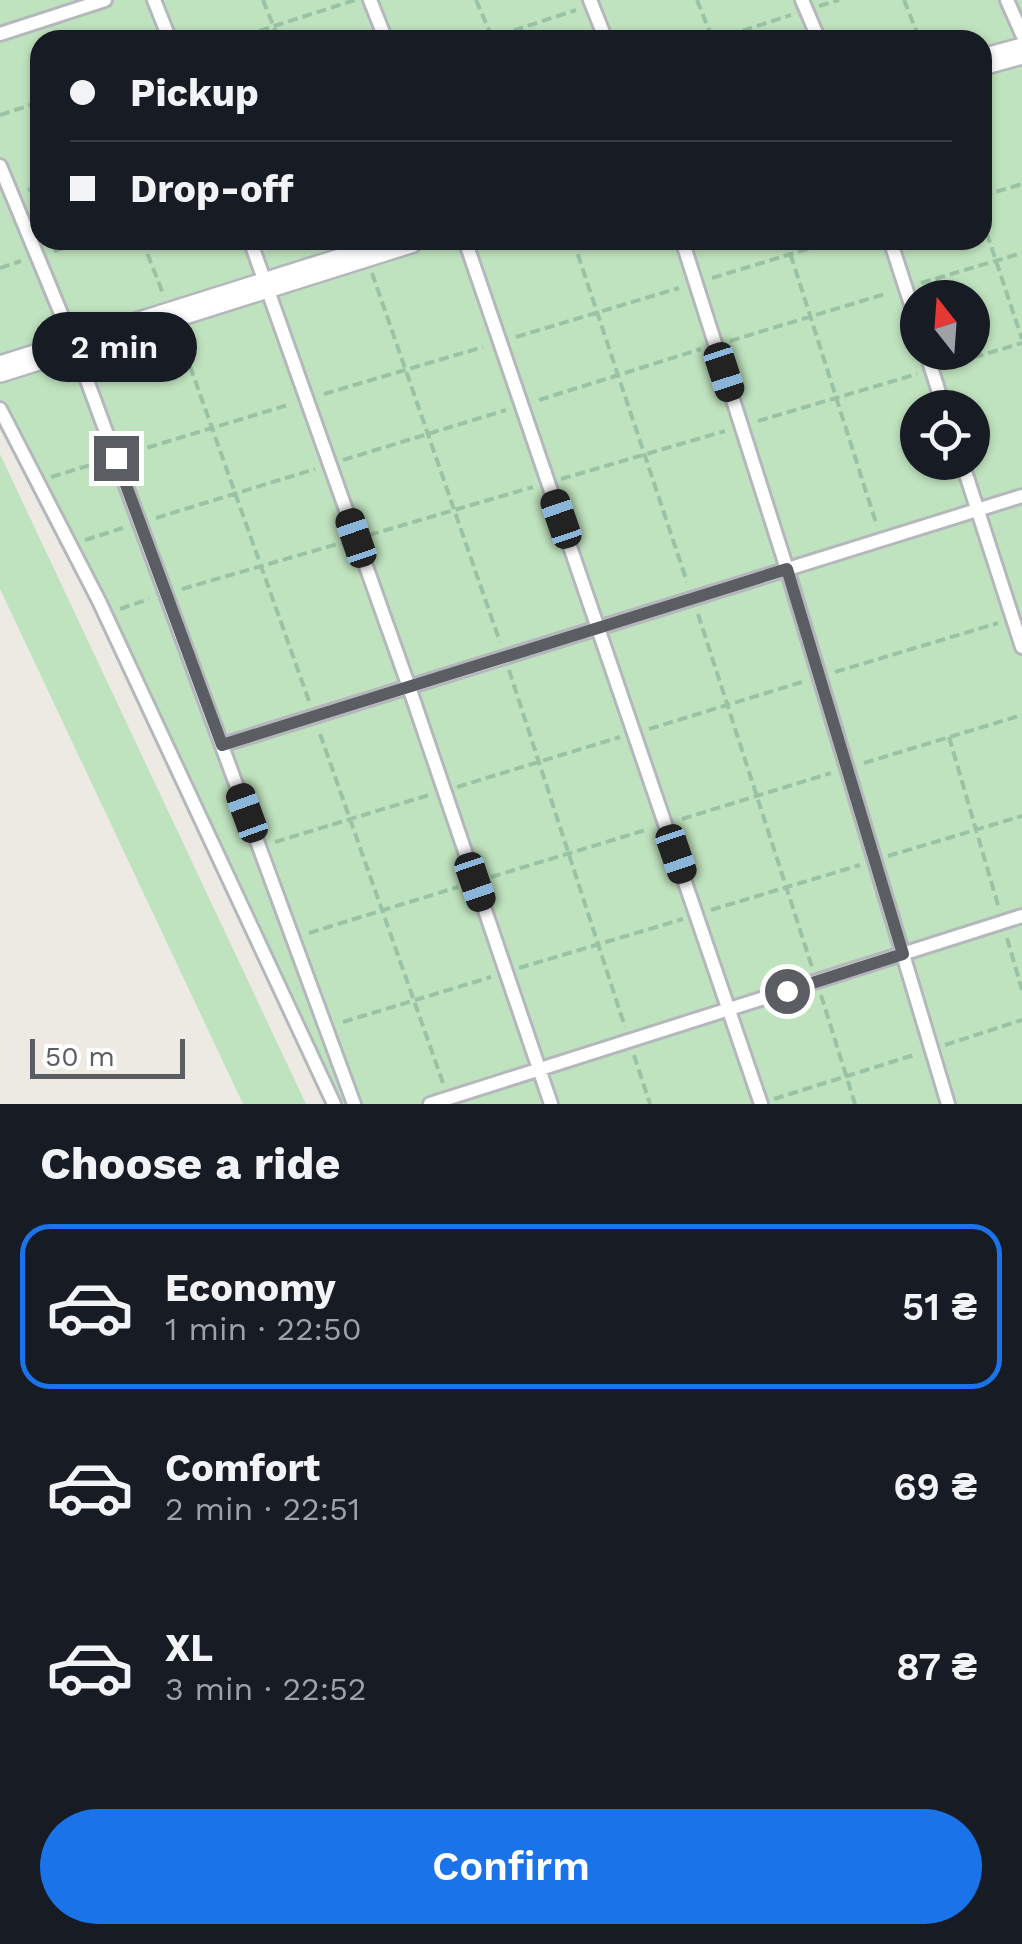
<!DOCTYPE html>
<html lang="en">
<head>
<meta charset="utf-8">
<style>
  body { margin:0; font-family:"Work Sans",sans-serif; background:#242831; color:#f1f3f6; height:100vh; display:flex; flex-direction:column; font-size:38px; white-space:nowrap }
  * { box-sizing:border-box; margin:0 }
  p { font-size:32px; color:#9ea1a6 }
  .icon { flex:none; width:55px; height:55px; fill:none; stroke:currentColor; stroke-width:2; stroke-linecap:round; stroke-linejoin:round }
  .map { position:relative; height:1104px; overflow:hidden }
  .panel { display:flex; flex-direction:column; background:#171b24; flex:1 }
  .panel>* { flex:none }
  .banner { position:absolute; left:30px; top:30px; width:962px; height:220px; border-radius:30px; box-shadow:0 2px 8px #0004; display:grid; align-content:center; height:220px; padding:0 40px; background:#171b24 }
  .needle { width:65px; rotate:343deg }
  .tools { position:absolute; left:900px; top:280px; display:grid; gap:20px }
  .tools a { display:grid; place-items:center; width:90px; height:90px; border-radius:50%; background:#171b24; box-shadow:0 2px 8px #0004; font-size:50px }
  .scale { position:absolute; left:30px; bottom:25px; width:155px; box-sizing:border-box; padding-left:10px; border:5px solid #5a5e62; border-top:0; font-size:28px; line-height:35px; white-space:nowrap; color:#5a5e62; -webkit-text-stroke:8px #fff; paint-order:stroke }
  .end { position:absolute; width:45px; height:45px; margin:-22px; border:12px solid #5a5e62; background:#fff; box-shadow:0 0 0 5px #fff }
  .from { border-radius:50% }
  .bubble { position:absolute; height:70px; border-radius:35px; background:#171b24; box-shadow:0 2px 8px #0004; font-size:32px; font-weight:600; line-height:70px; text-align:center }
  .car { position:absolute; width:30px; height:60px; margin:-30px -15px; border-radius:12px; box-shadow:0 0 8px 2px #0007; background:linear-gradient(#222 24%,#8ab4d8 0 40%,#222 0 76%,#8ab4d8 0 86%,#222 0) }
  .banner b { display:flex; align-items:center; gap:35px; height:95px; font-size:38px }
  .banner b+b { border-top:2px solid #363941 }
  .banner i { width:25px; height:25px; background:#f1f3f6 }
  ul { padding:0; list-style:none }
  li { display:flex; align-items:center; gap:30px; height:165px; margin:0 20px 15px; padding:0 20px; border:5px solid transparent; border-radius:30px }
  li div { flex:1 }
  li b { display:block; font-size:38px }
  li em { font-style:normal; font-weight:600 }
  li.on { border-color:#1a73e8 }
  li>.icon { width:90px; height:90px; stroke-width:1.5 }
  h2 { padding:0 40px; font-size:45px; line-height:120px }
  .primary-button { display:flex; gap:20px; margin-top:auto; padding:20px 40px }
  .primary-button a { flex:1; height:115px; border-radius:60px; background:#1a73e8; color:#fff; font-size:40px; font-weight:600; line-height:115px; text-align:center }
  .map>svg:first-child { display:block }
  .green { fill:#c0e3bf; fill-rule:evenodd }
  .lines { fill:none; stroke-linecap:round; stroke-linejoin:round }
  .service-casing { stroke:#b4b8bc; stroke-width:18 }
  .minor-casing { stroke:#b4b8bc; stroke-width:30 }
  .path { stroke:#99c3a4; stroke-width:4; stroke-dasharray:10 5; stroke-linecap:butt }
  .service { stroke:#fff; stroke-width:12 }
  .minor { stroke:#fff; stroke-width:25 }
  .route { stroke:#5a5e62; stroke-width:12 }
</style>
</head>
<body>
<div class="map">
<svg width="1022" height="1104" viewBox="0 0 1022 1104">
  <rect width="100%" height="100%" fill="#eceae2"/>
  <path class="green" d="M0,0H1022V1104H334L0,409ZM40,40H982V240H40ZM918,298H972V352H918ZM918,408H972V462H918Z
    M0,454L306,1104H243L0,589Z"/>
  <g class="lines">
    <g class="service-casing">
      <path id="service" d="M154,0L170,40
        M370,0L386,40
        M590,0L606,40
        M802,0L819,40
        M1007,0L1022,34
        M0,34L105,0
        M0,166L74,345L354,1104
        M250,240L409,687L551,1104
        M465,240L761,1104
        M682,240L787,569L948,1104
        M890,240L918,326
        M926,352L944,408
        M0,409L99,601L334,1104
        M962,462L1022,647
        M222,745L1022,496
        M430,1104L1022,916"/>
    </g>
    <g class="minor-casing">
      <path id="minor" d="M982,62L1022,51
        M0,369L410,240"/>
    </g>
    <path class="path" d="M263,0L279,40
      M476,0L492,37
      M697,0L713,40
      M904,0L920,40
      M819,6L839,0
      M231,40L355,0
      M485,40L576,10
      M714,40L791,15
      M0,115L40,102
      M28,190L40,186
      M982,196L1022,184
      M982,219L1022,339
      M142,240L164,296
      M573,240L687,582
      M786,240L877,526
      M54,251L88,240
      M0,268L21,261
      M372,273L500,642
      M712,278L837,240
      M921,283L1022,253
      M516,337L679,288
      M180,338L309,701
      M730,341L888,293
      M945,366L1022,343
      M324,394L483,347
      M539,400L701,349
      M758,421L917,374
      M133,452L291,404
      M343,460L506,410
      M51,477L100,462
      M561,479L725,431
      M156,518L315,469
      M369,535L533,487
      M85,540L123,528
      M182,589L341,543
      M120,609L149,599
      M698,614L812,967
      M509,670L625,1027
      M835,672L998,623
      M649,729L802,682
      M320,734L443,1083
      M949,737L998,905
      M864,763L1022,715
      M457,787L620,737
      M682,819L831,773
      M275,842L429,795
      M888,856L1022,816
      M491,877L649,829
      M711,910L860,865
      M309,933L458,887
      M1007,938L1022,990
      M519,968L683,919
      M821,995L855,1104
      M343,1022L491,977
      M945,1045L1022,1020
      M634,1055L650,1104
      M774,1099L917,1054"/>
    <use href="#service" class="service"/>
    <use href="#minor" class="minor"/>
  </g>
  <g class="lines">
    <path class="route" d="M116,458L222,745L787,569L903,954L787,991"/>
  </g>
</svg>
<div class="tools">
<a><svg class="needle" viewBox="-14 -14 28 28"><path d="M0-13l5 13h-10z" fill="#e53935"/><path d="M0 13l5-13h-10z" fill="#9ea1a6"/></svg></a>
<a><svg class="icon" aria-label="locate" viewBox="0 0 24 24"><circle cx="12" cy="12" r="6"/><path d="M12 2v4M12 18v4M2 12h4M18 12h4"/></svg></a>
</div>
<div class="scale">50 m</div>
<i class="end from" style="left:787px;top:991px"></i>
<i class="end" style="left:116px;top:458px"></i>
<div class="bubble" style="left:32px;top:312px;width:165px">2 min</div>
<i class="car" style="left:724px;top:372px;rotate:162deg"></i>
<i class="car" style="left:561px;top:519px;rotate:341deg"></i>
<i class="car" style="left:356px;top:538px;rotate:341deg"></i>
<i class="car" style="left:247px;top:813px;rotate:340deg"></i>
<i class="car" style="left:676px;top:854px;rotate:161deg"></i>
<i class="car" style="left:475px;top:882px;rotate:161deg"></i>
<div class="banner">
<b><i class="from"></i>Pickup</b>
<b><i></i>Drop-off</b>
</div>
</div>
<section class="panel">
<h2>Choose a ride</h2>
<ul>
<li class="on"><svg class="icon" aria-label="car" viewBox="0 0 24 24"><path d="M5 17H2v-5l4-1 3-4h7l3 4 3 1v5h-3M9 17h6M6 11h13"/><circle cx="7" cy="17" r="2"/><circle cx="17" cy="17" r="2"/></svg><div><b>Economy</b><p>1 min · 22:50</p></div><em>51 ₴</em></li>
<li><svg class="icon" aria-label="car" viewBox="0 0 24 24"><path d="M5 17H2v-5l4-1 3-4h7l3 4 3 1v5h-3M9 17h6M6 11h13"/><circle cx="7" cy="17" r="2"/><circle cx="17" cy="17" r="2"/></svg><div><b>Comfort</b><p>2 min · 22:51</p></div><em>69 ₴</em></li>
<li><svg class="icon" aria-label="car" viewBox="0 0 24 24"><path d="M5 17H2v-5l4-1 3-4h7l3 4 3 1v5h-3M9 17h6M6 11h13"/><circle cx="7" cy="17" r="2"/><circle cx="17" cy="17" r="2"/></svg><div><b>XL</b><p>3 min · 22:52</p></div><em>87 ₴</em></li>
</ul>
<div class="primary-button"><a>Confirm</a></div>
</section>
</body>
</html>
